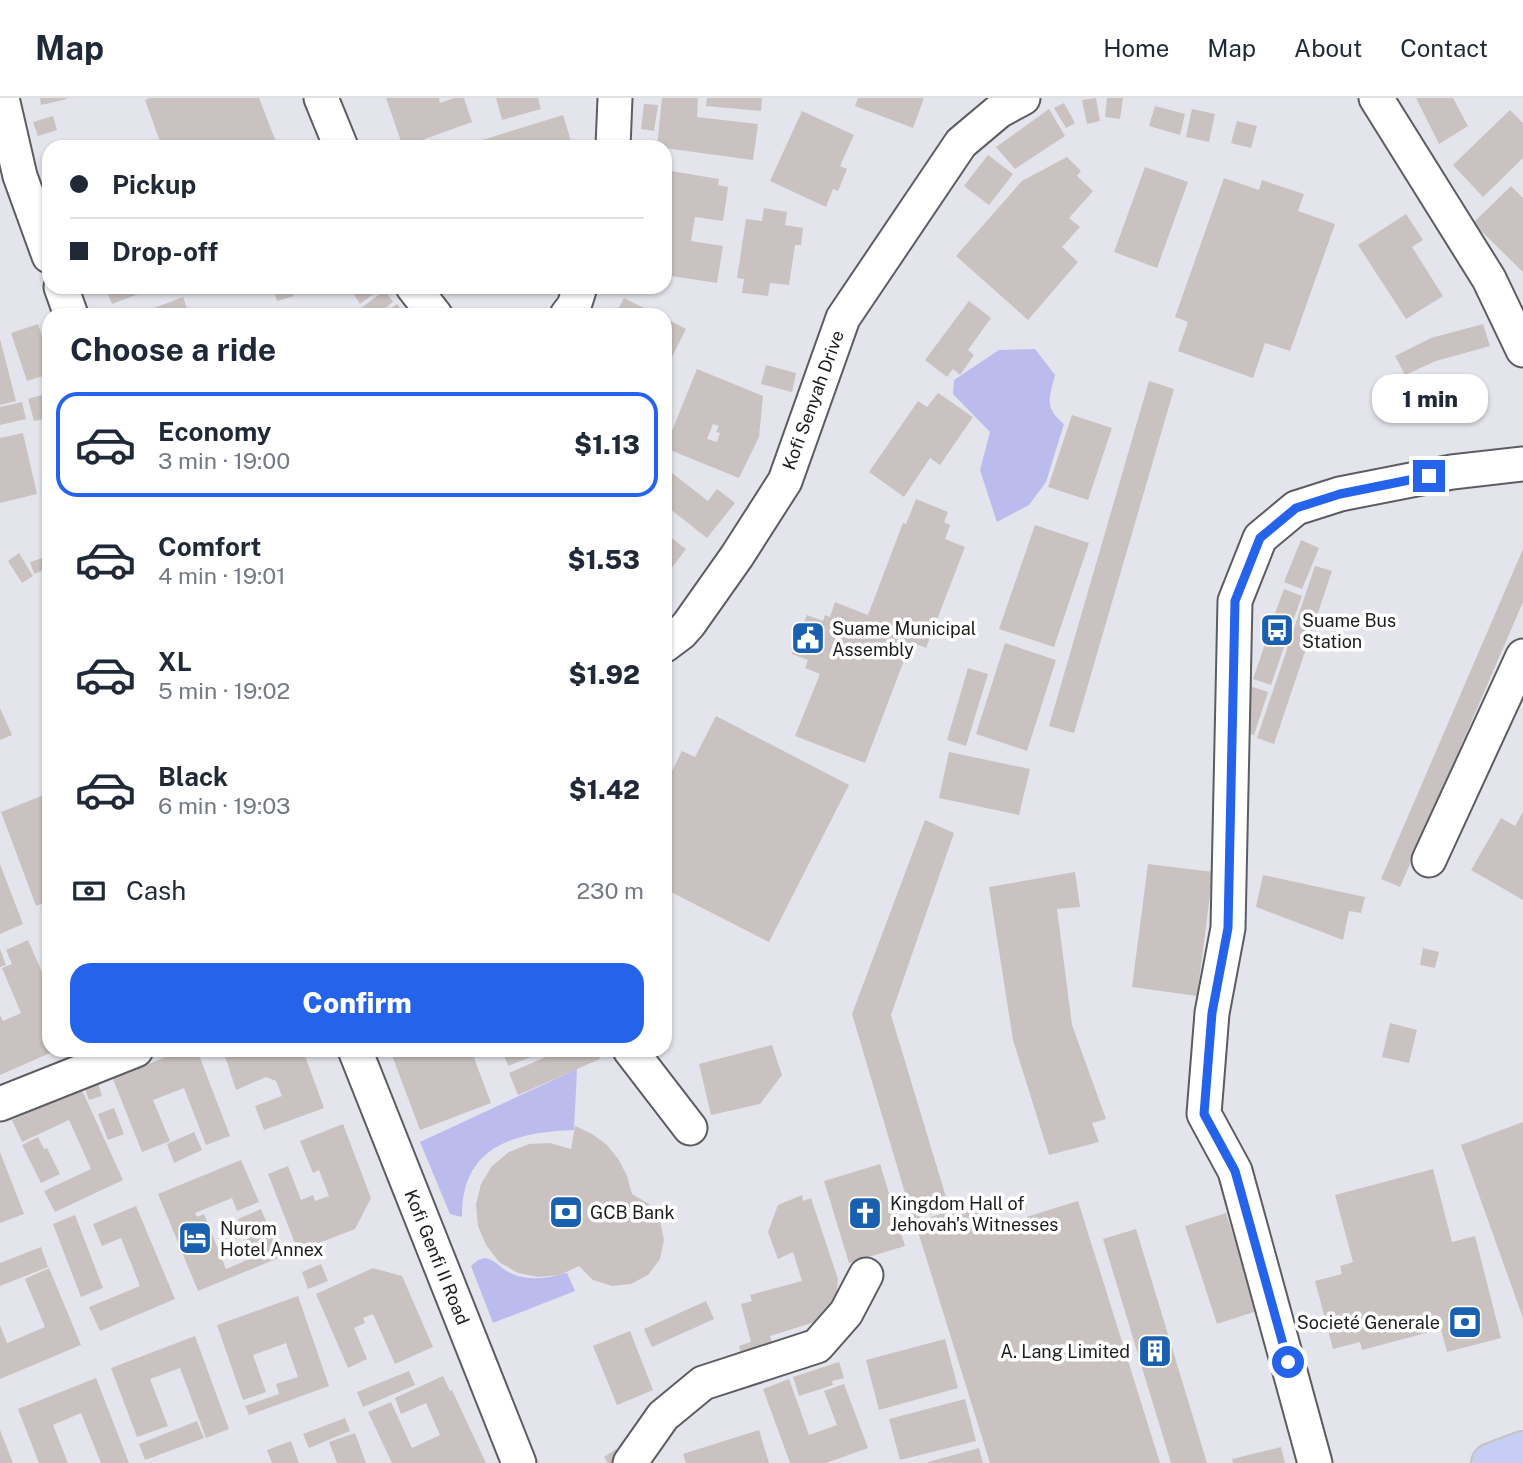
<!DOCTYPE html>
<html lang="en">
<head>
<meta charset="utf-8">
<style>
  body { margin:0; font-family:"Public Sans",sans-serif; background:#f2f2f3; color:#1f2937; height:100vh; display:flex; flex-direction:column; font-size:26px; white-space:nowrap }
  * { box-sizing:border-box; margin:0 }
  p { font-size:23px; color:#747a83 }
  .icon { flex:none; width:38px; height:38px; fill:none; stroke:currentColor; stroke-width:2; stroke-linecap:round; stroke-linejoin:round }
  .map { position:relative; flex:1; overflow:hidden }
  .sheet { position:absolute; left:42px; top:210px; width:630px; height:749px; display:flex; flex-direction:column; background:#fff; border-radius:21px; box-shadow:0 2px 5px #0004 }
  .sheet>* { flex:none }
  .hud { position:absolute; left:42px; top:42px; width:630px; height:154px; border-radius:21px; box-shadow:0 2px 5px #0004; display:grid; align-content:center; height:154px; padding:0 28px; background:#fff }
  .end { position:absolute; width:32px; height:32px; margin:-16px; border:9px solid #2563eb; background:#fff; box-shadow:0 0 0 4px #fff }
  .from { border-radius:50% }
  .bubble { position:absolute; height:49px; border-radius:21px; background:#fff; box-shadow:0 2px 5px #0004; font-size:23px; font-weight:800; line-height:49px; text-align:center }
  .hud b { display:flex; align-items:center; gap:24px; height:66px; font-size:26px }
  .hud b+b { border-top:2px solid #e0e1e3 }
  .hud i { width:18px; height:18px; background:#1f2937 }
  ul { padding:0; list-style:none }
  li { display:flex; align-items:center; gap:21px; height:105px; margin:0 14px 10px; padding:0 14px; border:4px solid transparent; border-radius:21px }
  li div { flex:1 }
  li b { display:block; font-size:26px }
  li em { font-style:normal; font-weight:800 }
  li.active { border-color:#2563eb }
  li>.icon { width:63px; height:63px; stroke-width:1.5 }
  h2 { padding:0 28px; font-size:32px; line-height:84px }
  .pay { display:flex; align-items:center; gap:18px; height:77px; padding:0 28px; font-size:26px }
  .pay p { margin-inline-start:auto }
  .primary-button { display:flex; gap:14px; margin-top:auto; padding:14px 28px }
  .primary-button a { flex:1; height:80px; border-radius:21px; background:#2563eb; color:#fff; font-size:28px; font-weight:800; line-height:80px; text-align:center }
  header { display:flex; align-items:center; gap:42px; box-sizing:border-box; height:98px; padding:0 35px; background:#fff; border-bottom:2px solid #e0e1e3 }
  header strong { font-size:33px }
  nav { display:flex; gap:38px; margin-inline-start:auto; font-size:24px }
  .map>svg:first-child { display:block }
  .green { fill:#bcbbee }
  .building { fill:#cac2c0; fill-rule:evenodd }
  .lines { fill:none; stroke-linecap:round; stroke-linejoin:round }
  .minor-casing { stroke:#5c5d63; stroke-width:37 }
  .trunk-casing { stroke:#c4c4c5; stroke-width:42 }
  .minor { stroke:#fff; stroke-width:33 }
  .trunk { stroke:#c6cef6; stroke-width:38 }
  .route { stroke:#2563eb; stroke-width:9 }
  .labels { text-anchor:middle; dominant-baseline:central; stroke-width:7; stroke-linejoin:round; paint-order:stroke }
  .street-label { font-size:18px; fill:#1e1e20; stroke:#fff }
  .poi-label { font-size:18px; fill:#1e1e20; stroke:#fff; text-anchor:start }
</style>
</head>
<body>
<header>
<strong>Map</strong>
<nav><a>Home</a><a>Map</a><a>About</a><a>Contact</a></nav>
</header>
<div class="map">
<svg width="1523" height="1365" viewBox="0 0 1523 1365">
  <rect width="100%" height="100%" fill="#e4e4ec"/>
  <path class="green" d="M1035,251L1055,277C1049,301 1044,309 1064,326L1046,384L1029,407L997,424L980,372L990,334L953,296L954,282L999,252Z
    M577,971L574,1032C515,1034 461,1048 462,1119L450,1116L420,1044Z
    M485,1160C494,1162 498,1167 505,1172C525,1184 546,1181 567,1175L575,1193L493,1225L471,1168L478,1162Z"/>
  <path class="building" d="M40,0H67V1L41,7Z
    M150,0H259L278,49H162L145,2Z
    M386,0H439L440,5L454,0H464L472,24L403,49Z
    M496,0H538L541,11L502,22Z
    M662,0H698L697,19L758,26L753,62L657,49Z
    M707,0H762L761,13L706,8Z
    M858,0H924L913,30L855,8Z
    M1096,0L1100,23L1087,26L1082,2Z
    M1107,0H1123L1120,21L1105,19Z
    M1416,0H1453L1468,28L1439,46Z
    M1064,5L1075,25L1066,30L1054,10Z
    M644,6L658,7L654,33L641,31Z
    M1155,8L1185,16L1180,37L1149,28Z
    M1049,11L1065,38L1015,71L996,49Z
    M1192,11L1215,16L1209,44L1186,39Z
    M1510,12L1523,25V60L1483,99L1453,67Z
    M802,13L854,37L840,68L847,71L838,93L833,91L826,109L770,83Z
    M563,17L573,49H463V48Z
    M53,18L57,32L38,38L33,24Z
    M1237,23L1257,28L1251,50L1231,45Z
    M988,57L1013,76L989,107L964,88Z
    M1067,59L1081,73L1077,78L1093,93L1069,120L1080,129L1062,149L1078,164L1028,222L956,158L1022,83Z
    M1145,69L1188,84L1157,170L1114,154Z
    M671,73L719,81L718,87L728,89L723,123L695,119L691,143L723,148L717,185L665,177V94H667Z
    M1224,80L1259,92L1262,82L1304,96L1298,113L1335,126L1290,253L1265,245L1253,280L1178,253L1188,224L1175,219Z
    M1511,88L1523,100V174L1473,125Z
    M764,110L787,114L785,127L803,130L801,147H795L789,187L770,185L768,198L742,195L744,181L737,180L746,121L762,123Z
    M1406,116L1423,142L1412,149L1443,198L1406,221L1358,147Z
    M105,189H157L112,206Z
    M273,189H291L294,198L277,203Z
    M356,189H377L379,192L360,206L351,192Z
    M385,192L393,204L376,217H366L361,210Z
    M183,199L188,213L178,217H136Z
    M624,200L658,217H615Z
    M969,203L991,220L968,252L974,257L960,277L953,271L947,279L925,262Z
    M397,206L405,217H381Z
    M665,220L686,231L665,273Z
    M38,226L49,259V276L27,283L11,235Z
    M1483,226L1490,248L1436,263L1405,277L1395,258L1431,240Z
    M0,241L16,303L0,307Z
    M766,267L796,275L792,294L761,286Z
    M697,271L763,298L759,339L739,380L665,350ZM713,326L719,328L716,334L720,335L717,344L707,341Z
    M1149,283L1174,291L1074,635L1049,628Z
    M49,295V320L34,323L28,301Z
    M938,295L973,319L940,367L930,360L904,399L869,374L918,303L927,309Z
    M22,304L26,321L0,327V309Z
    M1072,317L1112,330L1088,402L1048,389Z
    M23,335L37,396L0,405V340Z
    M672,375L708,403L717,391L735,405L707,440L665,407V383Z
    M916,401L948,414L944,424L950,427L945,441L965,449L926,550L911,544L865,665L795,638L820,576L805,570L808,562L792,556L807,517L823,523L825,517L830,519L835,504L868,517L903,425L906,426Z
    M1035,427L1089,445L1054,549L999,531Z
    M665,435L686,451L665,479Z
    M1301,442L1319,450L1302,491L1284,484Z
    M1523,451V504L1400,789L1381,781Z
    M19,455L33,478L22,485L8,463Z
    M46,459L49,470L34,476L30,464Z
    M1315,468L1332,473L1274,646L1257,640Z
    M1284,491L1302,498L1287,539L1269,532Z
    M1267,540L1285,546L1271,587L1253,581Z
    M1005,545L1056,562L1027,653L976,636Z
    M968,570L988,576L966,648L947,642Z
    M1250,588L1268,594L1254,637L1237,632Z
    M0,610L12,637L0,642Z
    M716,618L849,687L769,844L665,791V687L682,653L695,659Z
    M949,654L1030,671L1019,717L939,700Z
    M49,695V803L36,808L1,714Z
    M1523,714V802L1471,772L1501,720L1515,728Z
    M925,722L954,735L891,917L949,1109L913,1122L852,916Z
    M0,766L23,826L0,836Z
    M1148,766L1213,774L1197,898L1132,889Z
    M1075,774L1080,809L1057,811L1072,927L1106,1021L1092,1025L1099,1044L1049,1057L1013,942L989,789Z
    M1263,777L1365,799L1361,815L1349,813L1343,842L1256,809Z
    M28,842L49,890V952H57L0,977V917L3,923L21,915L2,870L12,866L6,852Z
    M1423,850L1439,854L1435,870L1420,867Z
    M0,851L6,867L0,869Z
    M1390,925L1417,932L1409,965L1382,959Z
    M772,947L782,977L760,1006L711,1017L699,966Z
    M174,952H197L230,1038L206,1047L184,990L153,1002L170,1043L142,1054L111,976L128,969L130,974L175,955Z
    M232,952H303L324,1010L264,1032L255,1008L282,998L276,983L266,979L236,992L224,955Z
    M390,952H471L491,1005L420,1032Z
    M502,952H537L538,956L508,968Z
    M562,952H597L600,961L518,997L509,975Z
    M96,979L102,998L89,1002L82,983Z
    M81,990L123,1082L55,1114L44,1093L91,1071L69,1022L22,1044L12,1022Z
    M114,1010L124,1036L108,1042L98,1016Z
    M1523,1024V1220L1461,1047Z
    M343,1026L371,1100L355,1131L298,1153L268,1076L288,1068L301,1102L313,1097L315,1103L329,1098L319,1072L313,1075L300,1043Z
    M575,1028L592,1036L607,1047L619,1062L627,1078L632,1096L649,1106L660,1122L664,1142L660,1161L648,1177L631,1186L612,1188L593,1182L579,1168L560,1177L538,1179L518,1175L499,1164L486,1147L478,1128L476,1106L481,1086L492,1068L509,1054L529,1046L550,1045L571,1051Z
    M194,1034L202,1052L174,1065L167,1046Z
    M38,1039L44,1051L47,1050L60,1076L41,1085L22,1047Z
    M0,1054L24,1116L0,1125Z
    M241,1062L259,1104L237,1113L232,1100L195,1115L197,1119L204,1116L226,1171L254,1159L238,1121L261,1111L281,1159L198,1193L158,1096Z
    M880,1066L905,1148L849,1165L824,1083Z
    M1433,1071L1452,1144L1475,1138L1501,1240L1447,1254L1441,1231L1362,1252L1360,1244L1333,1251L1315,1183L1342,1176L1340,1168L1353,1164L1335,1097Z
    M802,1097L803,1103L811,1100L838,1181L836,1202L821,1222L770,1238L774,1251L742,1259L739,1248L751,1244L741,1206L752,1203L750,1197L802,1183L793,1154L778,1161L768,1134L778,1107Z
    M1078,1103L1160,1365H990L915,1124L979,1104L988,1131Z
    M136,1108L175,1201L100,1233L89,1209L140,1188L121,1140L102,1148L93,1126Z
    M1226,1115L1257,1213L1217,1226L1185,1128Z
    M75,1117L103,1190L81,1199L53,1126Z
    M1136,1131L1207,1365H1171L1103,1141Z
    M41,1149L48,1169L0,1188V1165Z
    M321,1166L328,1183L308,1191L302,1174Z
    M49,1170L81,1247L0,1281V1227L7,1245L45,1229L25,1181Z
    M373,1170L402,1178L433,1249L395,1266L373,1216L363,1220L365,1225L354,1230L367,1261L348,1270L316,1196Z
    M298,1198L329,1288L249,1317L245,1308L279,1296L276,1286L298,1279L286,1245L253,1257L266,1294L243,1302L217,1227Z
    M706,1203L714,1221L652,1249L644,1231Z
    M630,1233L653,1292L617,1307L593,1248Z
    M195,1238L229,1331L206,1340L180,1270L150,1281L168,1328L137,1339L111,1270Z
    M945,1241L958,1290L879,1312L866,1262Z
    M839,1264L844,1280L832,1283L833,1287L799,1298L793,1279Z
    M409,1273L415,1287L363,1309L357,1294Z
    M443,1278L450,1293L452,1292L486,1365H392L368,1314L391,1304L412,1350L440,1337L426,1305L401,1316L395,1300Z
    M96,1280L129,1365H101L81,1315L53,1327L68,1365H39L18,1311Z
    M789,1281L809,1337L837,1327L824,1293L844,1286L868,1350L826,1365H790L763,1291Z
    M965,1301L976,1343L900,1362L889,1321Z
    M345,1320L350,1333L309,1350L303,1336Z
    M197,1323L204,1340L145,1362L139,1346Z
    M0,1332L13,1365H0Z
    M759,1332L769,1365H686L683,1356Z
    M355,1335L366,1365H337L329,1344Z
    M291,1343L299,1365H272L267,1352Z
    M1281,1349L1285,1365H1233L1232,1361Z
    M979,1350L983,1365H928V1364Z
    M616,1351L624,1365H608L604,1359Z"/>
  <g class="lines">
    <g class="minor-casing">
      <path id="minor" d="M2,0L20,78L49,158
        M321,0L341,49
        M1376,0L1489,181L1523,252
        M613,49L615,0
        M61,189L71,217
        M413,189L435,217
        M567,217L574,208L580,189
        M665,547L681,535L689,526L737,458L785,383L843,220L961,45L999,13L1023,0
        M1429,762L1523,558
        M355,952L519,1365
        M630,952L690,1030
        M0,1006L136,952
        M630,1365L663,1318L703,1285L817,1248L846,1215L866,1177
        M1315,1365L1235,1073L1204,1016L1212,915L1228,830L1235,503L1260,440L1296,410L1340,396L1452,374L1523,366"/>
    </g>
    <g class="trunk-casing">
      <path id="trunk" d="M1491,1365L1523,1353"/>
    </g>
    <use href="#minor" class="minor"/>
    <use href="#trunk" class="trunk"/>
  </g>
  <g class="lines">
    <path class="route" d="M1288,1264L1235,1073L1204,1016L1212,915L1228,830L1235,503L1260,440L1296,410L1340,396L1429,378"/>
  </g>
  <defs>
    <g id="bus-square" transform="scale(1.75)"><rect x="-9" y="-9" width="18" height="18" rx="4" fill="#1a60b0" stroke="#fff"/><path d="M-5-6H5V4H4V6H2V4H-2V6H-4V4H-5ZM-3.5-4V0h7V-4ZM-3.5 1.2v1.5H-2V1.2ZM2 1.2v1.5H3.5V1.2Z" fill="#fff"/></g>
    <g id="civic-square" transform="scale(1.75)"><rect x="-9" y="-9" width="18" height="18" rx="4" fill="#1a60b0" stroke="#fff"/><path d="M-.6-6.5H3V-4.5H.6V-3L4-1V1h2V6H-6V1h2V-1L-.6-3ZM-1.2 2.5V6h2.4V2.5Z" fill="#fff"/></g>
    <g id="bank-square" transform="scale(1.75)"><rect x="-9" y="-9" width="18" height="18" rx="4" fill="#1a60b0" stroke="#fff"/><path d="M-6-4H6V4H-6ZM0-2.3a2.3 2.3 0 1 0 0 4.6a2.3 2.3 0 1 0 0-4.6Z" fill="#fff"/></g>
    <g id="church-square" transform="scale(1.75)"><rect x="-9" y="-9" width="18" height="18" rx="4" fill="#1a60b0" stroke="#fff"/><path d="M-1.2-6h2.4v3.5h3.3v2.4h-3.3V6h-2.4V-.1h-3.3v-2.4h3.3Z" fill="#fff"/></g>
    <g id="hotel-square" transform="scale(1.75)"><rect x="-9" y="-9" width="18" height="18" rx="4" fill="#1a60b0" stroke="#fff"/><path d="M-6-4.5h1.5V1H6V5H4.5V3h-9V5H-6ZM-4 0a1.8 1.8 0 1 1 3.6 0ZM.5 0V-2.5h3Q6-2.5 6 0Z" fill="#fff"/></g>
    <g id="building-square" transform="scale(1.75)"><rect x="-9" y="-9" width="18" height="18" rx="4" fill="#1a60b0" stroke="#fff"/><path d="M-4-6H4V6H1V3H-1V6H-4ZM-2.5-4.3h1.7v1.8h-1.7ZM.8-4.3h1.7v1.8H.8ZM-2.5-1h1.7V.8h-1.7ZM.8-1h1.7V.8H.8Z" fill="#fff"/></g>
  </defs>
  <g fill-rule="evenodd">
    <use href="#bus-square" x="1277" y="532"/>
    <use href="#civic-square" x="808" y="540"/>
    <use href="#bank-square" x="566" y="1114"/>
    <use href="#church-square" x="865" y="1115"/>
    <use href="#hotel-square" x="195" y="1140"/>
    <use href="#bank-square" x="1465" y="1224"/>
    <use href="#building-square" x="1155" y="1253"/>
  </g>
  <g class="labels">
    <g class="street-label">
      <text transform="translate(813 302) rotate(-70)">Kofi Senyah Drive</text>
      <text transform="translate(437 1159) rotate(68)">Kofi Genfi II Road</text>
    </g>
    <g class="poi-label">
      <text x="1302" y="522">Suame Bus<tspan x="1302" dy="21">Station</tspan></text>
      <text x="832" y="530">Suame Municipal<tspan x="832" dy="21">Assembly</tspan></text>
      <text x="890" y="1105">Kingdom Hall of<tspan x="890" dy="21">Jehovah's Witnesses</tspan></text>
      <text x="590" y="1114">GCB Bank</text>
      <text x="220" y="1130">Nurom<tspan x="220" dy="21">Hotel Annex</tspan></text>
      <text x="1440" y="1224" text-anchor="end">Societé Generale</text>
      <text x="1130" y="1253" text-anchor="end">A. Lang Limited</text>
    </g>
  </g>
</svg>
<i class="end from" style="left:1288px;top:1264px"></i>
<i class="end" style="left:1429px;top:378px"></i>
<div class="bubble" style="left:1372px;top:276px;width:116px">1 min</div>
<div class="hud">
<b><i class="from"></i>Pickup</b>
<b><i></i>Drop-off</b>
</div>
<section class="sheet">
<h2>Choose a ride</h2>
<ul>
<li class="active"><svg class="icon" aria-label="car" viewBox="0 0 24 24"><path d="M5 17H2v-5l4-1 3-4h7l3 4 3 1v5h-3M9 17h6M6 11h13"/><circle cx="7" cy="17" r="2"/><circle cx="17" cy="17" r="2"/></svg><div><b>Economy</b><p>3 min · 19:00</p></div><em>$1.13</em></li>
<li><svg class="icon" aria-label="car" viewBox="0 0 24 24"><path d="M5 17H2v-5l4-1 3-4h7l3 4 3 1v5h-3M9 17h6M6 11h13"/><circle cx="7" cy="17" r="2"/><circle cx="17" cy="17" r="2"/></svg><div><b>Comfort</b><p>4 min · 19:01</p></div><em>$1.53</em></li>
<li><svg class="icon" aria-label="car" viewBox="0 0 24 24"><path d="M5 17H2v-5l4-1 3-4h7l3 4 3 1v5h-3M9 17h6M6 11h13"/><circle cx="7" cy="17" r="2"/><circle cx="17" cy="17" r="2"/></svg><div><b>XL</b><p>5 min · 19:02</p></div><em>$1.92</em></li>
<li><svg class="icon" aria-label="car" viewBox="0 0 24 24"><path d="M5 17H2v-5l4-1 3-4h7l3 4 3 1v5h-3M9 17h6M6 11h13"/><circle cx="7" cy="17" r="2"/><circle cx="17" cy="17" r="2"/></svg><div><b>Black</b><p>6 min · 19:03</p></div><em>$1.42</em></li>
</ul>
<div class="pay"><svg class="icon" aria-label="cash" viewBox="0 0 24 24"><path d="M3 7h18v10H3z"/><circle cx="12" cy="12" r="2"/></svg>Cash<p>230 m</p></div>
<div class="primary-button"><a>Confirm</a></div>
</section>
</div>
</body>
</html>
